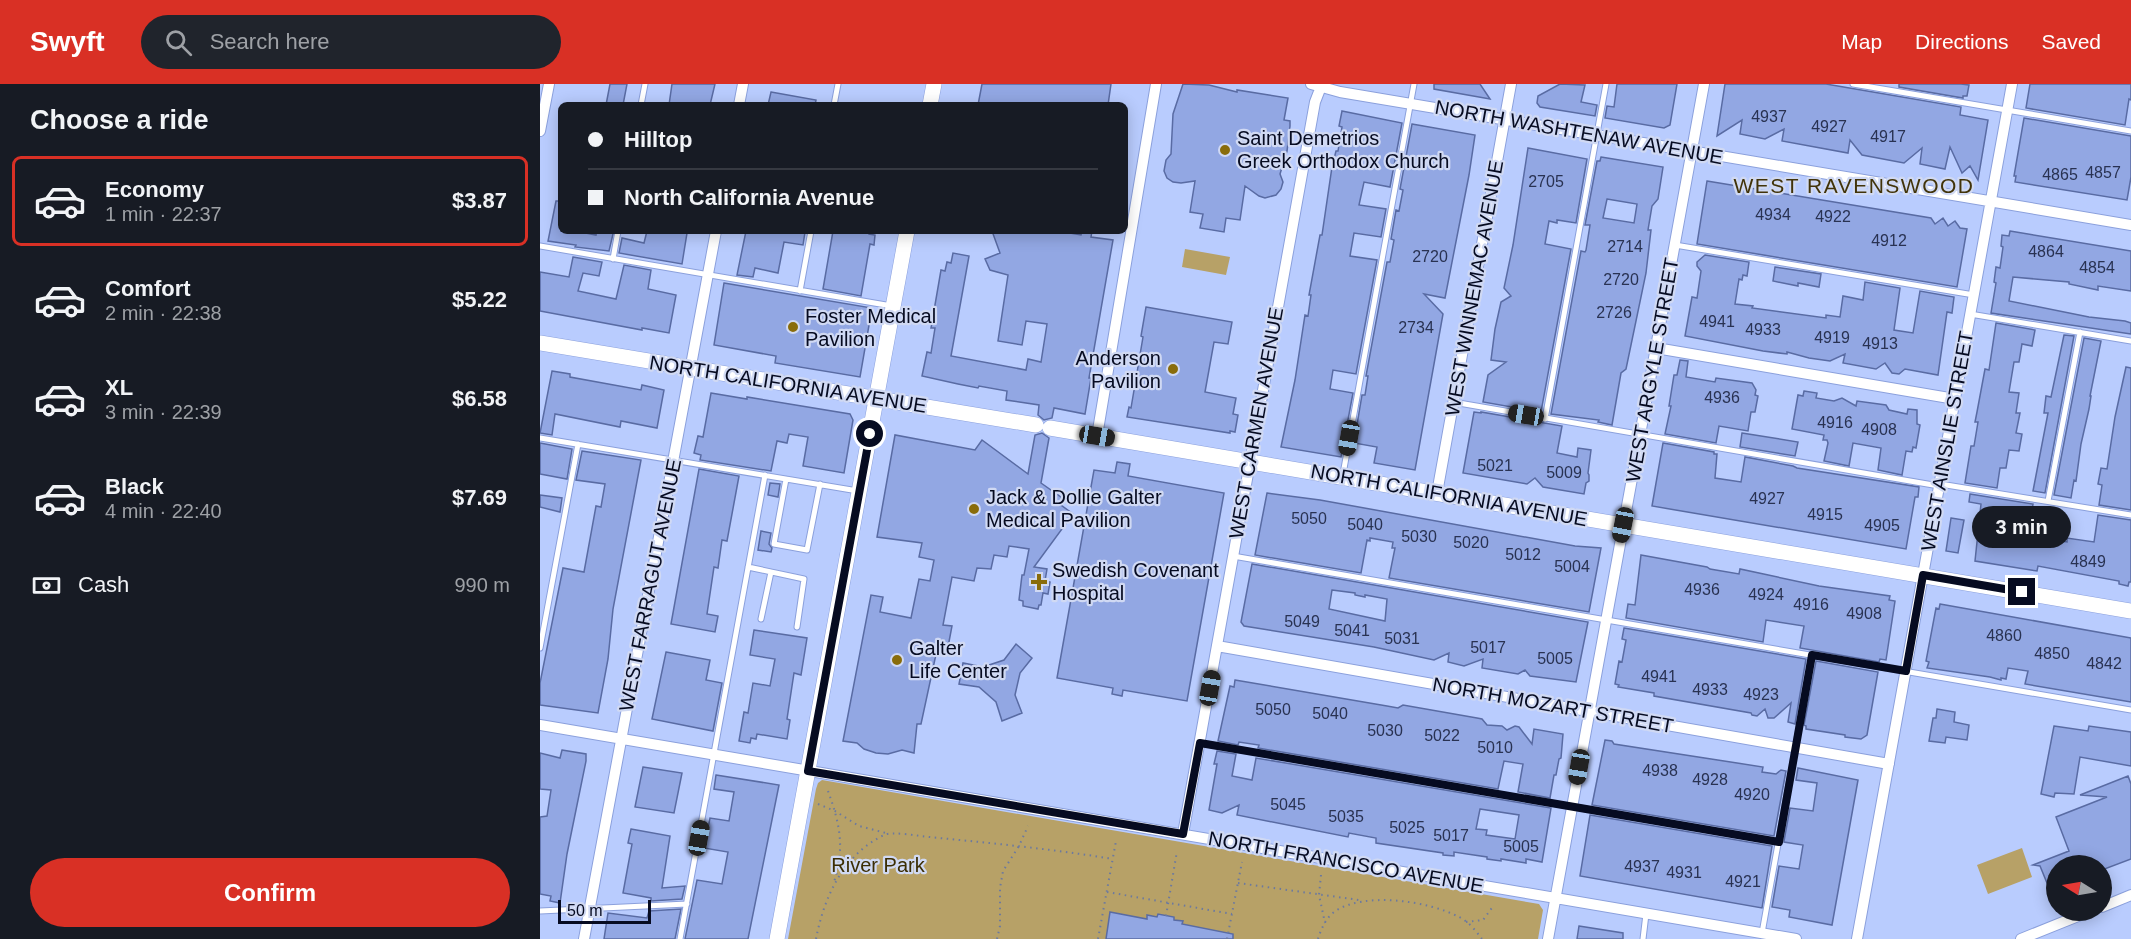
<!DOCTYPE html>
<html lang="en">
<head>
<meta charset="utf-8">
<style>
  body { margin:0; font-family:Arial,sans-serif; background:#20242c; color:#f1f3f6; height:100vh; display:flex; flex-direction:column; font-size:22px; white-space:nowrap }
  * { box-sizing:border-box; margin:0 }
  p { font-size:20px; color:#9ea1a6 }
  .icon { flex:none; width:33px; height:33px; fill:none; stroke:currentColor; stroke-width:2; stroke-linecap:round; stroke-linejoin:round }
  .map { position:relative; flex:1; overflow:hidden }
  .side { display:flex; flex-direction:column; background:#171b24; width:540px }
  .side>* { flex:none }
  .banner { position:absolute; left:18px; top:18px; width:570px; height:132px; border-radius:9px; box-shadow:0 3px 15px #0003; display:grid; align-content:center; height:132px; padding:0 30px; background:#171b24 }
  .needle { width:39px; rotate:281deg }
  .controls { position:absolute; left:1506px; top:771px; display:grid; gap:12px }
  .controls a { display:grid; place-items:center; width:66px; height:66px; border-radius:50%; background:#171b24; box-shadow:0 3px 15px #0003; font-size:30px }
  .scale { position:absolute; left:18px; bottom:15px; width:93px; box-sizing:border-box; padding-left:6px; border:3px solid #060b21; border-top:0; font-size:16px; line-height:21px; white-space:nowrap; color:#060b21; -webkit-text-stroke:4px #d0d9f3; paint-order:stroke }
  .end { position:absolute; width:27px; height:27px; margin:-14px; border:8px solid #060b21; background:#fff; box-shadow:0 0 0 3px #fff }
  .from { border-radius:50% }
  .bubble { position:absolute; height:42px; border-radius:21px; background:#171b24; box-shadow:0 3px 15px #0003; font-size:20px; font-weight:700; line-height:42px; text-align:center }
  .car { position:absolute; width:18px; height:36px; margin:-18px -9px; border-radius:8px; box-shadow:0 0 4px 2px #0007; background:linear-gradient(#222 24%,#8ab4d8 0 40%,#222 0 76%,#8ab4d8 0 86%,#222 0) }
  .banner b { display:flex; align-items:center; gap:21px; height:57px; font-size:22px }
  .banner b+b { border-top:2px solid #363941 }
  .banner i { width:15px; height:15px; background:#f1f3f6 }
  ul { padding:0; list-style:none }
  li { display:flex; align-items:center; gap:18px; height:90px; margin:0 12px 9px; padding:0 18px; border:3px solid transparent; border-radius:9px }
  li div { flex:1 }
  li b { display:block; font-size:22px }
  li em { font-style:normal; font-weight:700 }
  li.selected { border-color:#d93025 }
  li>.icon { width:54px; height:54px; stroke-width:1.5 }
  h2 { padding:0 30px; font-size:27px; line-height:72px }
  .pay { display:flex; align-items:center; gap:15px; height:66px; padding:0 30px; font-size:22px }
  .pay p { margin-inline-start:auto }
  .action { display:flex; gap:12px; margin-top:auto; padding:12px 30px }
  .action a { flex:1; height:69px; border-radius:36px; background:#d93025; color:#fff; font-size:24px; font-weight:700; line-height:69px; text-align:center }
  header { display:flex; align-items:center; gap:36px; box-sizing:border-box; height:84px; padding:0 30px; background:#d93025; color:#fff }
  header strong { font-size:28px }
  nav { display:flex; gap:33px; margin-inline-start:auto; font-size:21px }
  .search { width:420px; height:54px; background:#20242c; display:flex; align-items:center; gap:15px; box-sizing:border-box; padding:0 21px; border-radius:33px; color:#9ea1a6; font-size:22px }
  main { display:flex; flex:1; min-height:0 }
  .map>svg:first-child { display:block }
  .green { fill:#b7a167 }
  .building { fill:#92a7e3; stroke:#596ba3; stroke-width:1.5; fill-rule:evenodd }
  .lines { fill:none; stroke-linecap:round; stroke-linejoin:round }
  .service-casing { stroke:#8ba0dc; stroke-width:7 }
  .minor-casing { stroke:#8ba0dc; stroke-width:12 }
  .secondary-casing { stroke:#8ba0dc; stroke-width:16 }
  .path { stroke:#6c799f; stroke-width:2; stroke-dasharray:1.5 4.5; stroke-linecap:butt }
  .service { stroke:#fff; stroke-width:5 }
  .minor { stroke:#fff; stroke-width:10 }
  .secondary { stroke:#fff; stroke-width:15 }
  .route { stroke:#060b21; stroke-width:8 }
  .poi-dot { fill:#896c0b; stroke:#d0d9f3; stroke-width:2 }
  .labels { text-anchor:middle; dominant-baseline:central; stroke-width:4.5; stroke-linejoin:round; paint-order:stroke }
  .number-label { font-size:16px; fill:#293252 }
  .street-label { font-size:20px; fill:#060b21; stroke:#d0d9f3 }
  .poi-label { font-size:20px; fill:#060b21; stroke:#d0d9f3; text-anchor:start }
  .park-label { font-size:20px; fill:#3b2d03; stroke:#d0d9f3 }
  .neighbourhood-label { font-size:21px; letter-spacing:1.5px; fill:#413309; stroke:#d0d9f3 }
</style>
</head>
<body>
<header>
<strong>Swyft</strong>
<div class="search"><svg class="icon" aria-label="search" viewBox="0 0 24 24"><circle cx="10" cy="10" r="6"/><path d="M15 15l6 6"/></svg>Search here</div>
<nav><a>Map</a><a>Directions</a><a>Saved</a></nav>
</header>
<main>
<section class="side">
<h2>Choose a ride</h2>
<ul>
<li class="selected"><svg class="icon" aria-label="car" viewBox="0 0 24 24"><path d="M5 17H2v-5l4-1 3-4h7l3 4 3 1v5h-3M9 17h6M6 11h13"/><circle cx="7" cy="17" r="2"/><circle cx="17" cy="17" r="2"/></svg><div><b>Economy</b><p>1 min · 22:37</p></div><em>$3.87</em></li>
<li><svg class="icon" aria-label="car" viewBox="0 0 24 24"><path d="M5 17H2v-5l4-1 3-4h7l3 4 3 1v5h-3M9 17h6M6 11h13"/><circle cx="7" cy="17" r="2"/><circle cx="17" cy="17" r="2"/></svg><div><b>Comfort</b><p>2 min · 22:38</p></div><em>$5.22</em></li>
<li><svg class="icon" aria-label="car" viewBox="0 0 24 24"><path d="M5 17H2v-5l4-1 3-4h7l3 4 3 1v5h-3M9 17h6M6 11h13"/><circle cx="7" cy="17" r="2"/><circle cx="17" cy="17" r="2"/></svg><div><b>XL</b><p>3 min · 22:39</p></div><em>$6.58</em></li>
<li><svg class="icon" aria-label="car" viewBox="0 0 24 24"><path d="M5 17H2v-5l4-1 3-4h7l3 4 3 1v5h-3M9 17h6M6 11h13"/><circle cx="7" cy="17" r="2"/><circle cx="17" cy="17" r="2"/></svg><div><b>Black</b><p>4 min · 22:40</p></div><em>$7.69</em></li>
</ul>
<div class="pay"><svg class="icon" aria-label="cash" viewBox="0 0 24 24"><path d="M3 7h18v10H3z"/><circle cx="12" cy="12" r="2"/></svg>Cash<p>990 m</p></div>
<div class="action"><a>Confirm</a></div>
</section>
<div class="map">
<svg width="1591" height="855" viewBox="0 0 1591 855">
  <rect width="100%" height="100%" fill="#b9ccfe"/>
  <path class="green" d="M645,165L690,173L686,191L642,183Z
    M282,696L999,820L1003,826L998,855H248L276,705L278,699Z
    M1482,764L1492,793L1448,810L1437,781Z"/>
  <path class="building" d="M70,0H87L83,21H66Z
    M132,0H175L170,21H129Z
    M442,0H571L568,21H438Z
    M643,0L669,1L697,8V6L748,14L744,36L750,37V42L747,67L740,90L743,98L741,105L736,111L725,114L719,112L705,102L700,136L686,134L684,148L660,144L663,130L650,128L655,97L641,99L633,98L627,94L624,87L626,76L631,70L633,30Z
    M894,0H940L950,15L894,5Z
    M1020,0L1045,1L1041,18L1057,21L1055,32L1000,23L997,19L998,12Z
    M1077,0H1137L1130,41L1124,44L1065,34L1067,22L1074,23Z
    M1185,0H1286L1421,23L1420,31L1448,36L1438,96L1430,82L1422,89L1410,63L1405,85L1380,80L1382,64L1364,79L1322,71L1310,56L1308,69L1242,57L1244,45L1225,55L1200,50L1202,36L1177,52Z
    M1359,0H1421L1429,1L1427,12H1423V14L1359,3Z
    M1490,0H1591V16L1589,15L1585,41L1486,24Z
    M231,8L276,16L275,21H228Z
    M802,27L862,39L850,103L824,98L819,121L846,125L841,153L814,149L810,172L837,176L816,290L793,286L790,305L813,309L801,373L741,363L755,296L765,231L768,232L771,211H769L780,151H782L792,83L796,67H798L802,43L799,42Z
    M1484,34L1591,52V93L1587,116L1475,98L1476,92H1474Z
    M872,40L935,51L929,91L905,214L884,210L903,230L875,386L834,379L837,363L814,359L822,311H825L828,292H826L847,178H850L854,156L851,155L856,126L859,127L863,106L860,105Z
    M988,64L1047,75L1036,139L1017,136V139L1009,137L1005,160L1031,165L1001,328L943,318L948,291L966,278L951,276L955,245L961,218L971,212L964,204L973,161Z
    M1061,73L1123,83L1118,115L1112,122L1108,146H1111L1106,189L1086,285L1081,289L1072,341L1058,338L1059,336L1011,330L1041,167L1045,168L1046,166L1050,141H1045L1057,77H1060ZM1067,115L1097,120L1094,139L1063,134Z
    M1167,97L1391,134L1395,140L1403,134L1408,142L1415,137L1420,144L1427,145L1417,203L1157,160Z
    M16,117H21V147H36L56,151L57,147H70L73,150L69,167L35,163L36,161L8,157Z
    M107,147H136L147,149L142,180L79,169L82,154L104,159Z
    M206,147H260L265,148L263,161L244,158L238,189L215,184L213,193L197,191Z
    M293,147H329V150L335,151L334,161L330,160L321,212L283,205Z
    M452,147H518L541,151L542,147H552L551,153L573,156L549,294H551L545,330L514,324L512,334L504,336L498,331L499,321L466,316L467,307L439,302L438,304L418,300L382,292L387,268L391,269L395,244H391L401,186L405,187L407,178L411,179L413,169L429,172L411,272L486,286L488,275L501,278L507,240L486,237L482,261L458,257L468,191L450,186L445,175L460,169Z
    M1470,147L1591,167V207L1558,202V206L1529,200V198L1473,193L1469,217L1549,233L1585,237L1591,239V250L1451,229L1456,199L1454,198L1456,183L1460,184L1463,163L1461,162L1462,151L1469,152Z
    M1165,171L1209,178L1207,192L1203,191L1202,196L1199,195L1195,220L1213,222L1212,224L1286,234V231L1300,233L1303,212L1323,216L1325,198L1360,204L1354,246L1373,249L1380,207L1414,213L1412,229L1407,228L1398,291L1365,285L1359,290L1352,289L1345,279L1336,285L1303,279L1305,270L1290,277L1269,274L1247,268V270L1223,267L1145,252L1152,213L1157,214L1161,187L1157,182V178Z
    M33,173L62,178L59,192L43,189L38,207L76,215L84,181L111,186L108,205L136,211L129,249L102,244V246L0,227V188L29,193Z
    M1235,183L1281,190L1279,203L1258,199V202L1233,197Z
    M184,199L332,224L320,293L235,279L236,272L174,261Z
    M606,223L692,238L688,260L674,258L665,308L696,314L693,330L698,331L695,348L690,347V349L587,333L589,323L591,324L603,253L601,252Z
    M1456,239L1495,246L1492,262L1482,260L1479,278H1474L1469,308L1479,309L1476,329H1480L1476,349L1482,350L1479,367L1469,366L1466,384H1460L1457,404L1425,399L1431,362H1434L1438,338H1435L1437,328L1445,285L1449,286Z
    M1524,251L1534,252L1505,409L1493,407L1508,329H1504L1506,312L1511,313Z
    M1544,254L1561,257L1550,312H1551L1549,325L1541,360L1536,397L1534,396L1531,414L1514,411Z
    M1140,276L1148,277L1146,293L1175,298L1176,294L1212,299L1216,306L1215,311L1218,312L1215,328H1211L1208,347L1179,342L1176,359L1125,350L1131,322H1129L1134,291H1137Z
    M1586,283L1591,284V426L1559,421L1562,401L1558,400L1561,384L1567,385L1575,333Z
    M12,287L30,290V293L101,306L102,301L124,306L117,344L81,337L80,343L15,330L12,351L0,349Z
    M1264,307L1277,309L1276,314L1294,317L1302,314L1316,322L1317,317L1346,321L1349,326L1367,330L1368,325L1377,326V340L1380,341L1376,364L1373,363L1372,368L1366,367L1362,391L1338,386L1341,364L1313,359L1309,382L1284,377L1288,359L1287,356H1283L1284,351L1252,345L1258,311L1263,312Z
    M171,309L207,315V313L310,330L313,336L304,389L263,382L268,353L249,350L247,359L237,357L231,387L160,376L161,371L154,369L158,352L163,353Z
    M934,328L941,329V328L1022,342L1017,369L1037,373L1038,364L1051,366L1048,389L1049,391V397L1046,399L1044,410L1003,403L995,394L987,400L923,389Z
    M502,349L509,354L501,399L525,416L521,421L533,430L494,483L507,485L505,497L510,498L508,510L503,509L501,521H499L498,525L483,522V517L479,516L482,491H484L489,465L469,462L467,473L454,471L451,485L437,484L434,497L412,493L403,541L412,542L408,563L398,561L381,640H377L374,669L362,666L348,670L336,669L324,665L317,659L303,657L331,511L343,513L340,528L371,534L379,495L390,497L394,476L379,473L382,459L337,453L355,351L435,366L442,356L488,390L495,351Z
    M1202,349L1258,358L1255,372L1200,363Z
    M0,359L32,365L27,395L0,390Z
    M1123,359L1174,368V370H1177L1175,394L1201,398L1205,373L1253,382L1257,384L1379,403L1378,413H1375L1366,465L1112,422Z
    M42,367L101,376L73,525L68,575L58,629L0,621V599L23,484L44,488L56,422L61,423L65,400L36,396Z
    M577,378L590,380L588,392L684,409L647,617L583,606L582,612L572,610L573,604L517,594L554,386L575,389Z
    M159,385L199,392L187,457L182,456L178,484L174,483L167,530L178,532L175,548L131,540Z
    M230,399L240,400L238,413L228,411Z
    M727,409L780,416L1035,462L1061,464L1049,528L849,494L855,464H852L853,458L830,454V457L827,456L821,489L715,471Z
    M1430,410L1493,420L1490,439L1505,442L1504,448H1507L1506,455L1527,458V454L1554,458L1558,431L1591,436V498H1589L1588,502L1579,500V497L1498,482L1497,487L1435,477L1441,420L1429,418Z
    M0,411L22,414L20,428L0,423Z
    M1411,434L1424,436L1418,469L1406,467Z
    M221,447L231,449L229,460L232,464L231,468L218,466Z
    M1101,471L1167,483L1170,485L1199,490L1200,485L1279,502L1350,512L1349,516L1355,517L1346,576L1340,575L1339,578L1260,564L1264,542L1226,536L1223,558L1086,534L1088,520L1095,521Z
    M712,480L1048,538L1036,598L990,592L985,586L978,590L942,584L943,575L924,582L908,578L909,569L894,576L834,563L704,542L701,538ZM792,506L815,509V511L825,513V511L847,515L845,537L789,525Z
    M1400,520L1591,554V618L1485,600L1488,587L1468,584L1466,595L1461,594V596L1450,593L1387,584L1389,578L1386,577L1396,524L1399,525Z
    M1084,544L1266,575L1255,640L1248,638L1251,619L1234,634H1228L1225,625L1217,632L1212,631L1211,629L1114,612V609L1078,603L1079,601L1075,600L1079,577L1082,578L1086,556L1082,555Z
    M214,546L267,554L261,591L254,589L247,635L250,636L247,655L217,650L216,655L211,654L210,659L199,657L204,628L208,629L213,599L230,602L235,575L210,571Z
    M476,560L492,574L480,589L475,611L482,629L462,637L456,618L439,603L419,600L423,579L443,583L464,576Z
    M126,568L170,576L166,596L182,599L173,647L112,635Z
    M1276,577L1338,588L1327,651L1321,655L1305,653V651L1266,645V642L1264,641Z
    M695,596L847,622L858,624L863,621L937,634L942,635L947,641L962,642L967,646L975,642L979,643L992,660L994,645L1023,650L1021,674L1019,675L1016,691H1014L1010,714L978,708L983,680L964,677L958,705L718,664L719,661L699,658L698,661L678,657L690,602L694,603Z
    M1397,625L1415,628L1414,638L1429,641L1427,656L1406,653L1405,659L1389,657L1393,634H1396Z
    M1514,642L1548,647L1549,642L1591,648V682L1540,673L1534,710L1515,709L1514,713L1501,710Z
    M1065,656L1072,657L1074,660L1223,683L1222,688L1236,690L1241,686L1246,687L1234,752L1052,721Z
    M22,666L46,670V677L27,770L20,819L10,817L11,812L0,810V733L7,732L11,706L0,705V669L20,674Z
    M677,667L696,670L692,692L712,696L716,674L1011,724L1002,778L986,775V779L961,775V777L947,775V773L914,768V772L903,771V769L836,759V754L809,749L808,753L697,731L699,721L682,729L669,726L677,680H674ZM940,725L979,731L975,755L946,751L947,746L936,745Z
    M103,683L142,689L134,729L95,723Z
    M1258,684L1318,696L1292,841L1249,833L1250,826L1232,823L1239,782L1259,785L1263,761L1244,758V757L1250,724L1273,727L1277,699L1256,696Z
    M176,691L239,701L208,855H145L157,796L182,800L188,768L164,764L170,734L189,737L194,708L174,705Z
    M1588,692L1591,700V775L1562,786V782H1516V821L1500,782L1493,781L1529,767L1516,733L1567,713L1540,711Z
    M1050,731L1232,762L1222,824L1040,792Z
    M91,745L130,752L122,804L145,802L142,815L111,817V814L83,809L92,760L88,759Z
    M141,825L135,855H64L68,829L107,834L109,827Z
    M570,828L607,835V831L617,833L618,830L634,833V836L643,837L642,840L693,850V855H566Z
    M1039,842L1083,849V855H1037Z"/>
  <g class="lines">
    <g class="service-casing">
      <path id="service" d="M1313,0L1591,47
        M101,21L105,0
        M294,21L298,0
        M1135,161L1434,211
        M0,162L352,222
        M73,175L78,147
        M260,207L271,147
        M1430,230L1591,257
        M913,318L1399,402
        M1005,335L1066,0
        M0,354L318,407
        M803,390L874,0
        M246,395L234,460L267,466L280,400
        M1400,400L1591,431
        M1508,417L1540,248
        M693,472L1591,626
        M208,483L264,495L257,543
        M221,535L231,488
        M0,564L38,360
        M660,659L1239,758
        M0,827L147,820
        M1222,849L1272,571
        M140,855L225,391
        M1103,855L1106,830"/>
    </g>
    <g class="minor-casing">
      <path id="minor" d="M771,0L800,8L1591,141
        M199,21L203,0
        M0,47L9,0
        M1116,264L1415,315
        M557,352L616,0
        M897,409L971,0
        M677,562L1349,680
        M0,641L1256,855
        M643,750L775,18L782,0
        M1562,823L1591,811
        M44,855L176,147
        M1008,855L1164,0
        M1317,855L1472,0
        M1481,855L1553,826"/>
    </g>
    <g class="secondary-casing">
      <path id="secondary" d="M390,21L394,0
        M0,259L496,341
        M510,344L1591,527
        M237,855L367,147"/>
    </g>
    <path class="path" d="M288,707C300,740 305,764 294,798
      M278,720L295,727L319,742L346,749
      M781,791L779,811L785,839
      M698,799L819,816
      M567,808L692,830
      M626,832L637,767
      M926,838L943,836L954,821
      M276,855C284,813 303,771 344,751C352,747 379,752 389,753C451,759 512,765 573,775
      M457,855L460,842V804L463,787L479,762L488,742
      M558,855L576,757
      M687,855L702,778
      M778,855C781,845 786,834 794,828C823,807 889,817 919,833C928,837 936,847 942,855"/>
    <use href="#service" class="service"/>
    <use href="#minor" class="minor"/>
    <use href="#secondary" class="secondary"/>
  </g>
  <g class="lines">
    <path class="route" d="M330,350L268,687L643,750L660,659L1239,758L1272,571L1366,587L1383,491L1482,508"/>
  </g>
  <g class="poi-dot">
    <circle cx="685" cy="66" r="6"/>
    <circle cx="253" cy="243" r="6"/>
    <circle cx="633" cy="285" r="6"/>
    <circle cx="434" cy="425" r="6"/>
    <path d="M496 489h6v6h6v6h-6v6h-6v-6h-6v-6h6z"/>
    <circle cx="357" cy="576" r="6"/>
  </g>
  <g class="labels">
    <g class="number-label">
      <text x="1229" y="32">4937</text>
      <text x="1289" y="42">4927</text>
      <text x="1348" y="52">4917</text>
      <text x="1563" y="88">4857</text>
      <text x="1520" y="90">4865</text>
      <text x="1006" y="97">2705</text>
      <text x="1233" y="130">4934</text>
      <text x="1293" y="132">4922</text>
      <text x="1349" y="156">4912</text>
      <text x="1085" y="162">2714</text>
      <text x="1506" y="167">4864</text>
      <text x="890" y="172">2720</text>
      <text x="1557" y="183">4854</text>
      <text x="1081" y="195">2720</text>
      <text x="1074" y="228">2726</text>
      <text x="1177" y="237">4941</text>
      <text x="876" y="243">2734</text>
      <text x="1223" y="245">4933</text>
      <text x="1292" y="253">4919</text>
      <text x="1340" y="259">4913</text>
      <text x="1182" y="313">4936</text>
      <text x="1295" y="338">4916</text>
      <text x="1339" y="345">4908</text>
      <text x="955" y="381">5021</text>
      <text x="1024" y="388">5009</text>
      <text x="1227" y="414">4927</text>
      <text x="1285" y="430">4915</text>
      <text x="769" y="434">5050</text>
      <text x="825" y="440">5040</text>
      <text x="1342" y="441">4905</text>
      <text x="879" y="452">5030</text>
      <text x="931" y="458">5020</text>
      <text x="983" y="470">5012</text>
      <text x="1548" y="477">4849</text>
      <text x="1032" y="482">5004</text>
      <text x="1162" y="505">4936</text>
      <text x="1226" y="510">4924</text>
      <text x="1271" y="520">4916</text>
      <text x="1324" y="529">4908</text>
      <text x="762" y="537">5049</text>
      <text x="812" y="546">5041</text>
      <text x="1464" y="551">4860</text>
      <text x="862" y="554">5031</text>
      <text x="948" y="563">5017</text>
      <text x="1512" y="569">4850</text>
      <text x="1015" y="574">5005</text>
      <text x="1564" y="579">4842</text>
      <text x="1119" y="592">4941</text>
      <text x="1170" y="605">4933</text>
      <text x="1221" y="610">4923</text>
      <text x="733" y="625">5050</text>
      <text x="790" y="629">5040</text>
      <text x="845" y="646">5030</text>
      <text x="902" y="651">5022</text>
      <text x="955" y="663">5010</text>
      <text x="1120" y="686">4938</text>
      <text x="1170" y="695">4928</text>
      <text x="1212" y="710">4920</text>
      <text x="748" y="720">5045</text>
      <text x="806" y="732">5035</text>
      <text x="867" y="743">5025</text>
      <text x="911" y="751">5017</text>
      <text x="981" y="762">5005</text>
      <text x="1102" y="782">4937</text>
      <text x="1144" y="788">4931</text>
      <text x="1203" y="797">4921</text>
    </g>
    <g class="street-label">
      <text transform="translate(1039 48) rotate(10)">NORTH WASHTENAW AVENUE</text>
      <text transform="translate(934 204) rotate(-80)">WEST WINNEMAC AVENUE</text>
      <text transform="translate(1112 286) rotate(-80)">WEST ARGYLE STREET</text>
      <text transform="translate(248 300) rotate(9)">NORTH CALIFORNIA AVENUE</text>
      <text transform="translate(716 339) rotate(-80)">WEST CARMEN AVENUE</text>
      <text transform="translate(1407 357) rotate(-80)">WEST AINSLIE STREET</text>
      <text transform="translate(909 411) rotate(10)">NORTH CALIFORNIA AVENUE</text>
      <text transform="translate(110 501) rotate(-79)">WEST FARRAGUT AVENUE</text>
      <text transform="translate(1013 621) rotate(10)">NORTH MOZART STREET</text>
      <text transform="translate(806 778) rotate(10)">NORTH FRANCISCO AVENUE</text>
    </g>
    <g class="poi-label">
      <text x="697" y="54">Saint Demetrios<tspan x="697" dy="23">Greek Orthodox Church</tspan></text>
      <text x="265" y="232">Foster Medical<tspan x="265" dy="23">Pavilion</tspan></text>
      <text x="621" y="274" text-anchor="end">Anderson<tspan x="621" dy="23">Pavilion</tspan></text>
      <text x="446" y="413">Jack &amp; Dollie Galter<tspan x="446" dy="23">Medical Pavilion</tspan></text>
      <text x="512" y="486">Swedish Covenant<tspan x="512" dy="23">Hospital</tspan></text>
      <text x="369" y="564">Galter<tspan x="369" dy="23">Life Center</tspan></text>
    </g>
    <g class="park-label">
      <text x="338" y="781">River Park</text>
    </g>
    <g class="neighbourhood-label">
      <text x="1314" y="101">WEST RAVENSWOOD</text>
    </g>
  </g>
</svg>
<div class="controls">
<a><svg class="needle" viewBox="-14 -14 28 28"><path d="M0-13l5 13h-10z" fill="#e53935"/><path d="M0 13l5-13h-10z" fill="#9ea1a6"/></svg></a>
</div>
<div class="scale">50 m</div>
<i class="end from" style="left:330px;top:350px"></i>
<i class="end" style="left:1482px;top:508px"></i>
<div class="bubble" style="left:1432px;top:422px;width:99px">3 min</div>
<i class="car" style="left:986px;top:331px;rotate:280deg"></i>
<i class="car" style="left:557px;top:352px;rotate:99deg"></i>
<i class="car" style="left:809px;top:354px;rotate:190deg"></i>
<i class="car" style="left:1083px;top:441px;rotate:191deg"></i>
<i class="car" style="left:670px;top:604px;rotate:10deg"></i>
<i class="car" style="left:1039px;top:683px;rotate:190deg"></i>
<i class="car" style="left:159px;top:754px;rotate:10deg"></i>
<div class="banner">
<b><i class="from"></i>Hilltop</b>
<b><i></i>North California Avenue</b>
</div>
</div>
</main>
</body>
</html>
